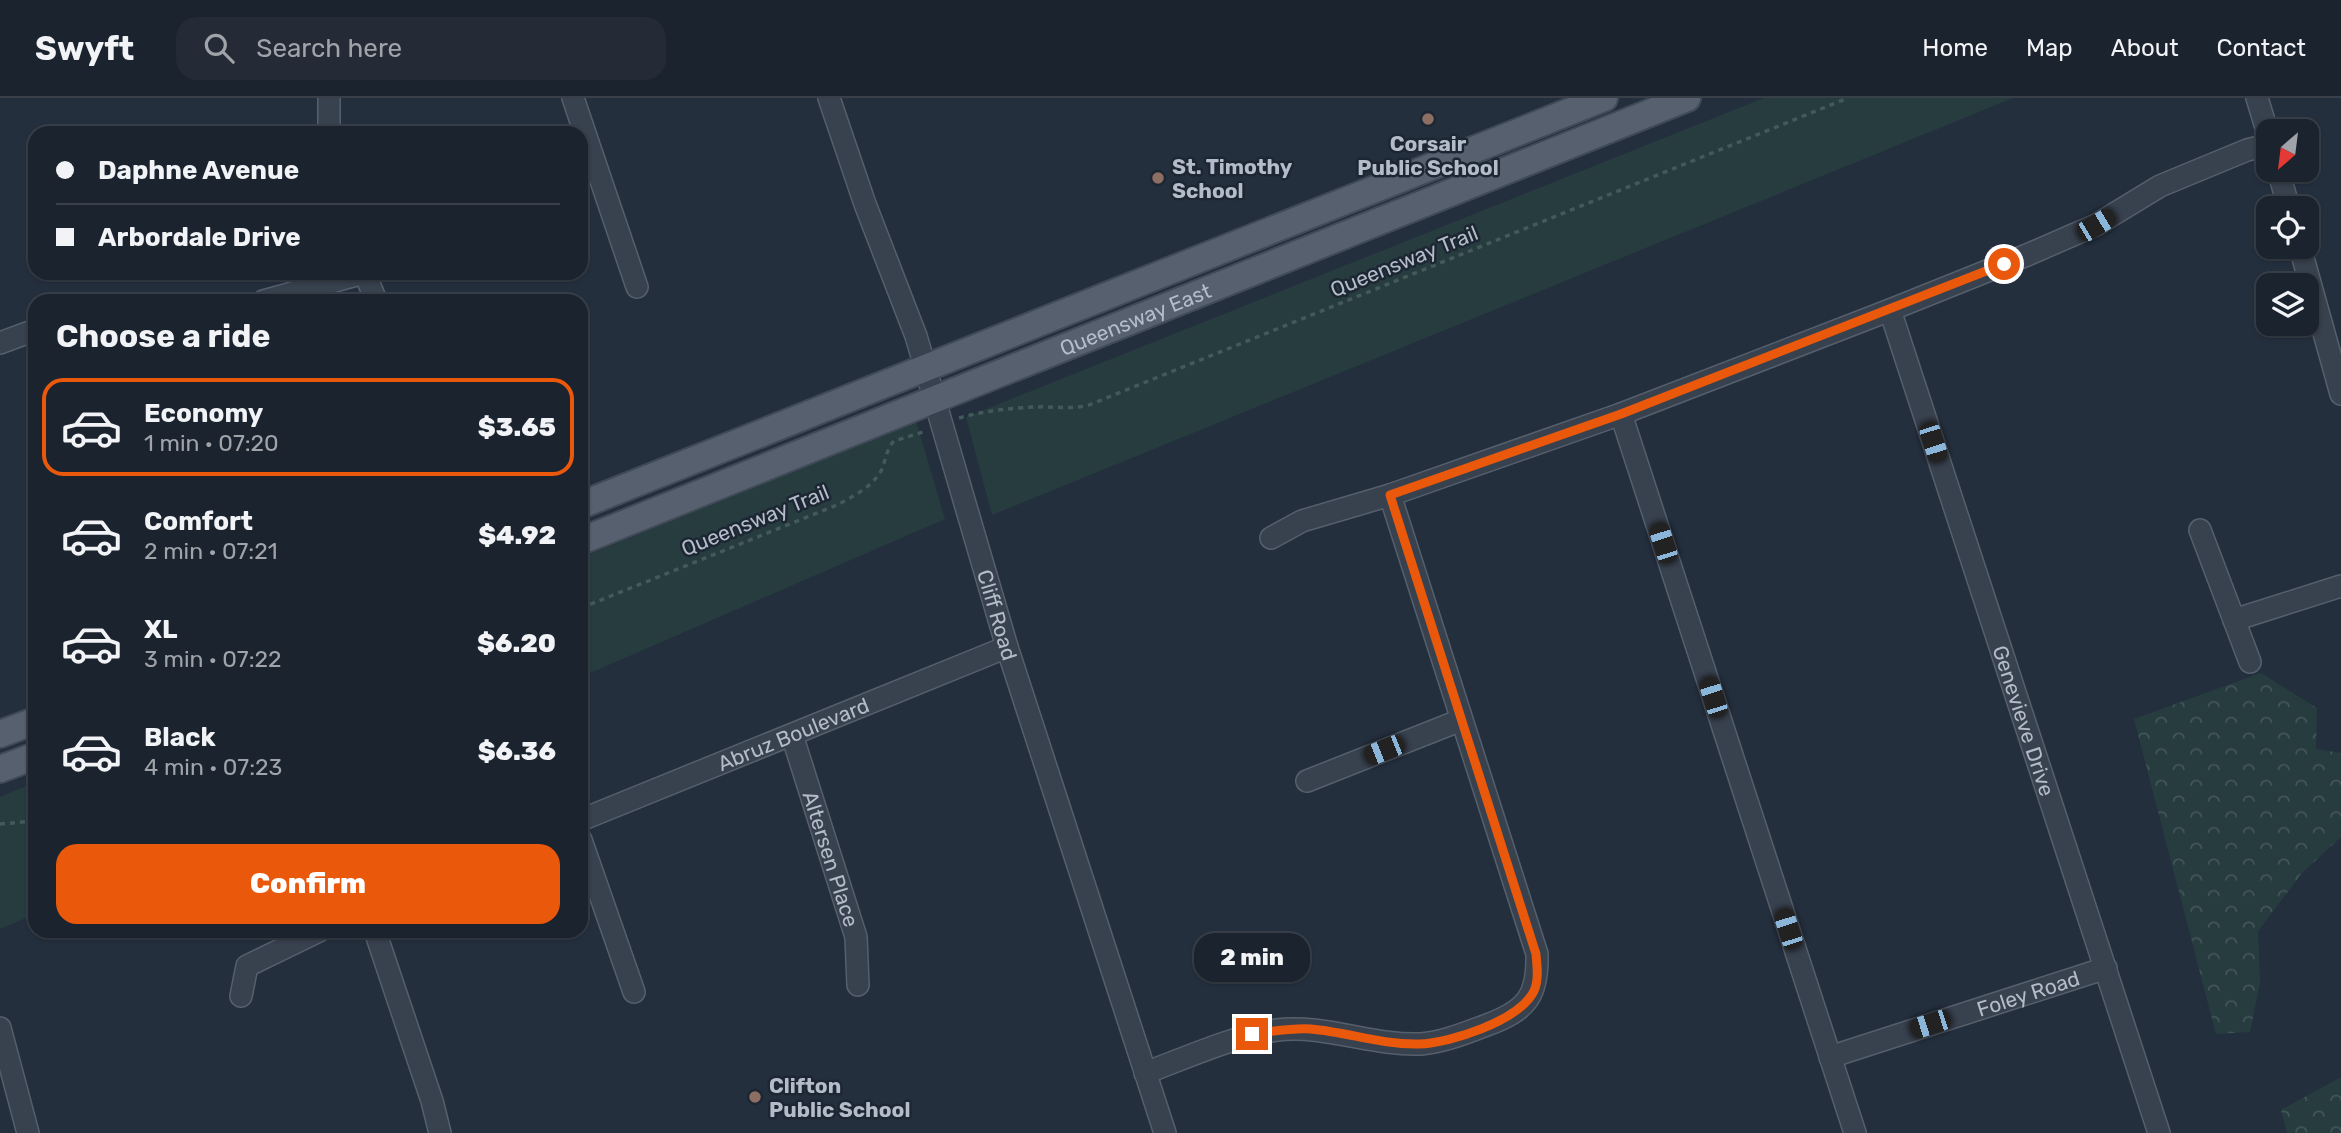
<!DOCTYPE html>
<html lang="en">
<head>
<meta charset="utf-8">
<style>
  body { margin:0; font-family:Rubik,sans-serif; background:#242b36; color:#f1f3f6; height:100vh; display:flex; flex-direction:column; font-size:26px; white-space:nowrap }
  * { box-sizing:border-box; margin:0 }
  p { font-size:23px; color:#a0a4aa }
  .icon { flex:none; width:38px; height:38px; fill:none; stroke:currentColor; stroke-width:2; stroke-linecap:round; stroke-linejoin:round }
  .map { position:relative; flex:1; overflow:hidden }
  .details { position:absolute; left:28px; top:196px; width:560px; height:644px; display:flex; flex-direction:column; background:#1b232e; border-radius:21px; box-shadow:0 2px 5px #0004,0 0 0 2px #39404a }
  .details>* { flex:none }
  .guide { position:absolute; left:28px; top:28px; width:560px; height:154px; border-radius:21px; box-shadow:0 2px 5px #0004,0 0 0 2px #39404a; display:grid; align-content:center; height:154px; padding:0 28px; background:#1b232e }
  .needle { width:46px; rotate:208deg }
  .buttons { position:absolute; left:2256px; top:21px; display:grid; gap:14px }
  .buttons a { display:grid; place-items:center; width:63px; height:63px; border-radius:14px; background:#1b232e; box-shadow:0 2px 5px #0004,0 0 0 2px #39404a; font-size:35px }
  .end { position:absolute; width:32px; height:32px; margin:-16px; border:9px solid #ea580c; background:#fff; box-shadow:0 0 0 4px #fff }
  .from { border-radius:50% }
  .bubble { position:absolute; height:49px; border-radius:21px; background:#1b232e; box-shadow:0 2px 5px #0004,0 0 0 2px #39404a; font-size:23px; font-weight:800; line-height:49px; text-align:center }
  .car { position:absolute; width:21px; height:42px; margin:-21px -10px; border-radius:9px; box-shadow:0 0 5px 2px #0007; background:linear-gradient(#222 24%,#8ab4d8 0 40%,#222 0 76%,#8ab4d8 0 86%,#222 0) }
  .guide b { display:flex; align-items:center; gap:24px; height:66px; font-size:26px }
  .guide b+b { border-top:2px solid #39404a }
  .guide i { width:18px; height:18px; background:#f1f3f6 }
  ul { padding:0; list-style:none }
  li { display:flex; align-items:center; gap:21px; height:98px; margin:0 14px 10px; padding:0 14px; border:4px solid transparent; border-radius:21px }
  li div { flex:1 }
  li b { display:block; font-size:26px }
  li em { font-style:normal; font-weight:800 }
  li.active { border-color:#ea580c }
  li>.icon { width:63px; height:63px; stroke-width:1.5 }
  h2 { padding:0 28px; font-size:32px; line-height:84px }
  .button { display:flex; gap:14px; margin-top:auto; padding:14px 28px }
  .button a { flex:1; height:80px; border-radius:21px; background:#ea580c; color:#fff; font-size:28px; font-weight:800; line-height:80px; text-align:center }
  header { display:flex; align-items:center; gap:42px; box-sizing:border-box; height:98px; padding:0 35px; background:#1b232e; border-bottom:2px solid #39404a }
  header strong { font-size:33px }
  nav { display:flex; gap:38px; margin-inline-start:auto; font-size:24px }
  .search { width:490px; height:63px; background:#242b36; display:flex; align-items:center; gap:18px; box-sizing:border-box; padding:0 24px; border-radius:21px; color:#a0a4aa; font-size:26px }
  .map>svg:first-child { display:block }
  .grass { fill:#263c3f }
  .forest { fill:url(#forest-crowns) }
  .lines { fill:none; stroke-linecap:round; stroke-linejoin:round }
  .minor-casing { stroke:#565f6c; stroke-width:24 }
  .major-casing { stroke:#414a57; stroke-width:30 }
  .path { stroke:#44595c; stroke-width:3.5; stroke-dasharray:5 5; stroke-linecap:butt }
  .minor { stroke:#38414e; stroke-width:21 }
  .major { stroke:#56606e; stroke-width:26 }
  .route { stroke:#ea580c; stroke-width:9 }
  .education-dot { fill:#8d6e63; stroke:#1d2633; stroke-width:2.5 }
  .labels { text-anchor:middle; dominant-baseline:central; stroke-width:5; stroke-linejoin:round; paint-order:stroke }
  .poi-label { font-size:21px; font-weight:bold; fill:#b4bcc9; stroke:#1d2633; text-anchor:start }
  .street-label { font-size:21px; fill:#b4bcc9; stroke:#1d2633 }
</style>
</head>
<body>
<header>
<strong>Swyft</strong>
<div class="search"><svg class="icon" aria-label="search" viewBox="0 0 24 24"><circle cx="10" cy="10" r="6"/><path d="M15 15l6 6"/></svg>Search here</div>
<nav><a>Home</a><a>Map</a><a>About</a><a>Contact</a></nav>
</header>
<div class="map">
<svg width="2341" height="1035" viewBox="0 0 2341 1035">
  <defs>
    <pattern id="forest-crowns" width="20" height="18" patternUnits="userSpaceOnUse" patternTransform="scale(1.75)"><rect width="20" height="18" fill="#263c3f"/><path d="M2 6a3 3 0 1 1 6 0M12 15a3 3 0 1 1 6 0" fill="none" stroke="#435659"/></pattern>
  </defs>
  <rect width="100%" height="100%" fill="#242f3e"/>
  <path class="grass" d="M1764,0H2013L992,417L966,319Z
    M916,323L945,421L581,579V460Z
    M35,684V816L0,831V699Z"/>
  <path class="forest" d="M2261,575L2317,610L2316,651L2341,655V739L2302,775L2258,833L2260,885L2250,934L2216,936L2134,621Z
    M2341,979V1035H2287L2281,1012Z"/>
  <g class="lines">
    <g class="minor-casing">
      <g id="minor">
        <path d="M329,0V35"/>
        <path d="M573,0L637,189"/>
        <path id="s1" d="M829,0L865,106L916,238L1007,549L1165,1035"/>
        <path d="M2257,0L2268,36"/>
        <path d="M2278,72L2289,110"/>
        <path d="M2300,149L2341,296"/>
        <path d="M365,175L376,203"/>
        <path d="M263,203L364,175"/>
        <path id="s2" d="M1890,212L2159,1035"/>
        <path d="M0,245L35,232"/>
        <path d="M1621,316L1855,1035"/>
        <path d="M2200,432L2250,564"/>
        <path d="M1271,440L1302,423L1390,397L1621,316L1890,212L2027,157L2096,127L2160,88L2247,52L2268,47"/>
        <path d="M2234,522L2341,488"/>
        <path id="s3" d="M792,637L856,839L858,887"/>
        <path d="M1307,683L1461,622"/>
        <path id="s4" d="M581,722L1007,549"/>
        <path d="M581,742L634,894"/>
        <path d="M375,833L432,1003L440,1035"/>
        <path d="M241,898L247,868L319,833"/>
        <path d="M0,930L28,1035"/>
        <path id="s5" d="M1830,959L2106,870"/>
        <path d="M1145,975C1186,960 1233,938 1277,932C1325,926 1372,948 1421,946C1444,944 1465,935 1487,927C1527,912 1538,898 1537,856L1390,397"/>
      </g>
    </g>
    <g class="major-casing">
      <g id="major">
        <path d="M581,407L1604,0"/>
        <path id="s6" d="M581,443L1687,0"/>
        <path d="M0,636L35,623"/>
        <path d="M0,671L35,658"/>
      </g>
    </g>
    <path class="path" d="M959,320C983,313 1011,310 1035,309C1054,308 1071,312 1089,307L1848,0
      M581,510L837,407C852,399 872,389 881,373C886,363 886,351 894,343L926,333
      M0,726L35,723"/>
    <use href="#minor" class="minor"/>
    <use href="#major" class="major"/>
  </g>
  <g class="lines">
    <path class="route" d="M1252,936C1272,933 1291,930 1311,931C1347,934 1382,947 1419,946C1450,945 1519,923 1534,893C1539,882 1537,868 1536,856L1390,397L1621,316L2004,166"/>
  </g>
  <g class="education-dot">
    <circle cx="1428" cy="21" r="7"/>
    <circle cx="1158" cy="80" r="7"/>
    <circle cx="755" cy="999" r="7"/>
  </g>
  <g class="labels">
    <g class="poi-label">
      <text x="1428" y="45" text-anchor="middle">Corsair<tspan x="1428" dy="24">Public School</tspan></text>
      <text x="1172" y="68">St. Timothy<tspan x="1172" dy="24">School</tspan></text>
      <text x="769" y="987">Clifton<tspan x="769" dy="24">Public School</tspan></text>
    </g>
    <g class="street-label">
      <text transform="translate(1404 163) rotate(-22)">Queensway Trail</text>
      <text stroke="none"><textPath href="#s6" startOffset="597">Queensway East</textPath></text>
      <text transform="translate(755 422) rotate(-22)">Queensway Trail</text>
      <text stroke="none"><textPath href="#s1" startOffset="544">Cliff Road</textPath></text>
      <text stroke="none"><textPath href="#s2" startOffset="432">Genevieve Drive</textPath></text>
      <text stroke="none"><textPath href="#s4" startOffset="229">Abruz Boulevard</textPath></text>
      <text stroke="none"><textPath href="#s3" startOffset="130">Altersen Place</textPath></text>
      <text stroke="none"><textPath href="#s5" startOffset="208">Foley Road</textPath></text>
    </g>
  </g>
</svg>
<div class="buttons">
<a><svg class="needle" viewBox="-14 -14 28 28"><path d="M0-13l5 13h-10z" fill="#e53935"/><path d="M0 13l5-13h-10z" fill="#a0a4aa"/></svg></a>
<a><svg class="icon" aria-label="locate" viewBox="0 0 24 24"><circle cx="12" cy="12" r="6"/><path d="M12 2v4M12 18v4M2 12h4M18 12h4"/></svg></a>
<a><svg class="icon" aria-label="layers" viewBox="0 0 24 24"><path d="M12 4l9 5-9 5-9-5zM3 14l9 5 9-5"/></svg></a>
</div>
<i class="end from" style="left:2004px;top:166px"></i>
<i class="end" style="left:1252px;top:936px"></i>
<div class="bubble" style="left:1194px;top:835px;width:116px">2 min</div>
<i class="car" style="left:2096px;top:127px;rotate:59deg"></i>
<i class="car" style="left:1933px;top:344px;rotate:162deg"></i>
<i class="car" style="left:1663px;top:445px;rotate:342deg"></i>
<i class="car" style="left:1713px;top:599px;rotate:342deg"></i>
<i class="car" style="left:1384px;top:652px;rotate:248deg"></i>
<i class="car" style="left:1788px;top:831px;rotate:342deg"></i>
<i class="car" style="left:1930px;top:926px;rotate:252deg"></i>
<div class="guide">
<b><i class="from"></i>Daphne Avenue</b>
<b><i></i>Arbordale Drive</b>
</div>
<section class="details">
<h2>Choose a ride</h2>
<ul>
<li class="active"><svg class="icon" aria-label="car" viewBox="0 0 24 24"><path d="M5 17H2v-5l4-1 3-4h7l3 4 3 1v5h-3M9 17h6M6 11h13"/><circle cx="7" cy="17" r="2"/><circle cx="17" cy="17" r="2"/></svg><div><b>Economy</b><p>1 min · 07:20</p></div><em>$3.65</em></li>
<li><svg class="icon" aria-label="car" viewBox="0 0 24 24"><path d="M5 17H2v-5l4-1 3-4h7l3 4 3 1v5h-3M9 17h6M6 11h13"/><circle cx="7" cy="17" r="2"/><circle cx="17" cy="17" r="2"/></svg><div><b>Comfort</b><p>2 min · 07:21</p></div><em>$4.92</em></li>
<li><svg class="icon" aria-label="car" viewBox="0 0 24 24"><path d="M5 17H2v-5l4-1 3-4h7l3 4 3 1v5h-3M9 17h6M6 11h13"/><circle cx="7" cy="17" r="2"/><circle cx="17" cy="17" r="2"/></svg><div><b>XL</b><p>3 min · 07:22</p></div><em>$6.20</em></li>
<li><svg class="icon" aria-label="car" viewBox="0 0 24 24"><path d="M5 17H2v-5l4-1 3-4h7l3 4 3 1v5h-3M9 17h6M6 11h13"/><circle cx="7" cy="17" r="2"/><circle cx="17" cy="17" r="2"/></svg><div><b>Black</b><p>4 min · 07:23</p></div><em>$6.36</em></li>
</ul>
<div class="button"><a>Confirm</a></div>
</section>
</div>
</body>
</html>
